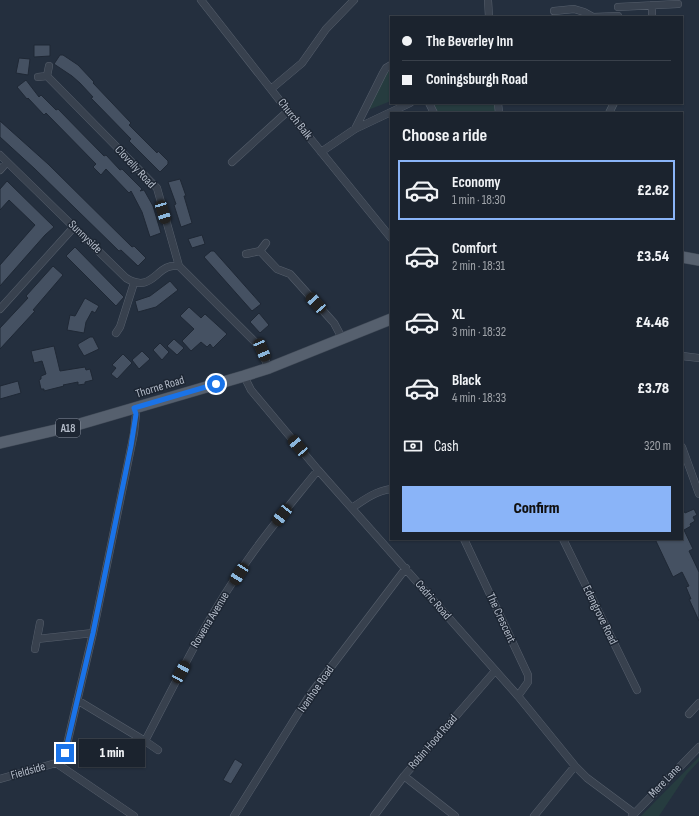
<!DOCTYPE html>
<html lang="en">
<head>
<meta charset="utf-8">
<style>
  body { margin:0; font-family:"Sofia Sans Condensed",sans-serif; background:#242b36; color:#f1f3f6; height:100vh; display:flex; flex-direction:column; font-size:15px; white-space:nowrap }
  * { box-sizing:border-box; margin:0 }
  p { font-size:13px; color:#a0a4aa }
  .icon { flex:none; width:22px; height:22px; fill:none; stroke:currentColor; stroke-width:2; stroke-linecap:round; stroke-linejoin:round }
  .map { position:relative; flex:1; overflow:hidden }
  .details { position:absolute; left:390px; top:112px; width:293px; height:428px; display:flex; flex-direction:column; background:#1b232e; border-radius:0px; box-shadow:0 1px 3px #0004,0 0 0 1px #39404a }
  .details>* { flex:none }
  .top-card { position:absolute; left:390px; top:16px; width:293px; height:88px; border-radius:0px; box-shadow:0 1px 3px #0004,0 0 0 1px #39404a; display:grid; align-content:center; height:88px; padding:0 12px; background:#1b232e }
  .end { position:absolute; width:18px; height:18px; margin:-9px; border:5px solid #1a73e8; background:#fff; box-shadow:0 0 0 2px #fff }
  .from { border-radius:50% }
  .bubble { position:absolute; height:28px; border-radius:0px; background:#1b232e; box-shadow:0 1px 3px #0004,0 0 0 1px #39404a; font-size:13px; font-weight:800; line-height:28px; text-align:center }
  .car { position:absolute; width:12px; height:24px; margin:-12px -6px; border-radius:5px; box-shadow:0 0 3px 1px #0007; background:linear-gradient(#222 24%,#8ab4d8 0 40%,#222 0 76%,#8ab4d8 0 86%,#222 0) }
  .top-card b { display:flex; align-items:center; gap:14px; height:38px; font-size:15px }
  .top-card b+b { border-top:1px solid #39404a }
  .top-card i { width:10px; height:10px; background:#f1f3f6 }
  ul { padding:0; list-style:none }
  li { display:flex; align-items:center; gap:12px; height:60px; margin:0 8px 6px; padding:0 4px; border:2px solid transparent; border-radius:0px }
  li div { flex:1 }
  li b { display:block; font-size:15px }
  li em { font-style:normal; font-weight:800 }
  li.on { border-color:#8ab4f8 }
  li>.icon { width:36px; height:36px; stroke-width:1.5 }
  h2 { padding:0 12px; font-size:18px; line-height:48px }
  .pay { display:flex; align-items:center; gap:10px; height:44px; padding:0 12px; font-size:15px }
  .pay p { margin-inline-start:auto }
  .cta { display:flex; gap:8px; margin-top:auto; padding:8px 12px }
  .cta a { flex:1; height:46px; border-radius:0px; background:#8ab4f8; color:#111; font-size:16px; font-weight:800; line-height:46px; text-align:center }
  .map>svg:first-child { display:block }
  .green { fill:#263c3f }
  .building { fill:#455162; stroke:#1f2835 }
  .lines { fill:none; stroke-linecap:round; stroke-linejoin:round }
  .minor-casing { stroke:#565f6c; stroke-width:8 }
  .primary-casing { stroke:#414a57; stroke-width:12 }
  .minor { stroke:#38414e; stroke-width:7 }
  .primary { stroke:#56606e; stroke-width:11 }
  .route { stroke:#1a73e8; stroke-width:5 }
  .labels { text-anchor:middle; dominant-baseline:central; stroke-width:3; stroke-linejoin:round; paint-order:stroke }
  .shield { fill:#1d2633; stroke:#878f9c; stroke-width:1 }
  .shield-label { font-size:11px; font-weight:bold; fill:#b4bcc9 }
  .street-label { font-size:12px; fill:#b4bcc9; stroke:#1d2633 }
</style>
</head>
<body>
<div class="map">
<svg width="699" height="816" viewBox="0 0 699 816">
  <rect width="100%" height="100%" fill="#242f3e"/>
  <path class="green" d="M391,70V101L368,110L386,74Z
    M435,103H495V113H436L434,108Z
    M699,757V761L687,774L659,816H641Z"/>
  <path class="building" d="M34,45H50V56L34,57Z
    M60,55H63L78,65L94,82L93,83L131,123L129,125L157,153L158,151L168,161V164L160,172L129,141L131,139L91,98L93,97L80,83L72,76L54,64Z
    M19,58L30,59L28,75L16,73Z
    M26,80L39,97L41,95L56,110L58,109L104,156L106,155L120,170L122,169L142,189L140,191L144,190L153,206L161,233L150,237L142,212L131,191L129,193L106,169L101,175L93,167L96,164L46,113L44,115L28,98L27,99L17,87Z
    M0,121L48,164L132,247L134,246L146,258L138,266L121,250L119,251L35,169L0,137Z
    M180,179L186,196H184L192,223L181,227L174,205L176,204L168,182Z
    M7,181L54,227L45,235L0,286V265L35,225L9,200L0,210V189Z
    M202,235L205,244L192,248L188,239Z
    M75,247L124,297L116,306L66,256Z
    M211,251H214L261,304L252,311L204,257Z
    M53,266L63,275L33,310L35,311L0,349V328L28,298L26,296Z
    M170,281L178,290L156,307L138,312L135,301L150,296Z
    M85,298L99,306L95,313L92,311L86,322L84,333L67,330L70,315L75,316Z
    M189,307L201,318L205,314L227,334L213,348L210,344L207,347L201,342L191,351L182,341L194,329L180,316Z
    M259,313L269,325L260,333L250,322Z
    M90,337H93L99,349L84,356L78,346V344Z
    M174,339L184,348L177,355L167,346Z
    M160,343L169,352L162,360L153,350Z
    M54,346L60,371L85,367L86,370L90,369L93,380L85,382V384L78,385V382L63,385L64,386L44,391V389H41L39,380L41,379V376L46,374L42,361L34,363L31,351Z
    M142,351L150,359L139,369L132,360Z
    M123,354L132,363L117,379L111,374L116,368L112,365Z
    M18,381L21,393L0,399V386Z
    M682,508L685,513L694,509L697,515L693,517L695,521L690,524L691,526L684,530L693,549L689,551L699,572V621L689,599H691L686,587L689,586L682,572L673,577L655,539H682Z
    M235,759L243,764L231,784L223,780Z"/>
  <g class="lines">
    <g class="minor-casing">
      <path id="minor" d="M201,0L288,111L391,238
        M488,0L489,17
        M652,5V17
        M618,7L678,4
        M554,11L574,9L584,12L593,17L618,16
        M47,76L157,188L179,266L258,345L269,368
        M38,77L47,76L49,66
        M271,89L302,63L326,29L354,0
        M429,103L434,113
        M498,103L499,113
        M609,113L614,103
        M355,129L383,73L386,68L391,65
        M321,152L355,129L410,103
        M0,155L126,278C154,295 156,262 179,266
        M232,162L288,111
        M0,170L7,162
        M260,251L277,269L290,274L334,323L342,338
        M246,254L260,251L266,243
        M0,309L74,227
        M116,333L120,327L134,283
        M682,356L699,358
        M244,376L251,390L318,470L518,696L575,766L587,778L634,813
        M682,447L699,494
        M352,508C365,499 376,491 391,489
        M464,539L528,675V682L518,696
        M563,539L637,690
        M37,639L93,633
        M35,649L40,623
        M77,700L145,741L158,750
        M689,714L699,703
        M145,741C177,680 207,617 247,561C269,529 294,500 318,470
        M56,763L134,816
        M404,776L455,816
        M0,779L56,763L61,759L65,753L93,633L134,433L136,414L134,408
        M234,816L309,696L406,568
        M374,816L404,776L495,671
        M534,816L575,766
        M632,816L699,747"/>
    </g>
    <g class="primary-casing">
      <path id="primary" d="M682,257L699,260
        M0,443L73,426L244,376L269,368L391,319"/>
    </g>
    <use href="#minor" class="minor"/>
    <use href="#primary" class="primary"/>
  </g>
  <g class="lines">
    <path class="route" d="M65,753L93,633L131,446L136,414L134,408L216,384"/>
  </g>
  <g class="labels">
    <rect class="shield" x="56" y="419" width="24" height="18" rx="3"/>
    <g class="shield-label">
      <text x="68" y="428">A18</text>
    </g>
    <g class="street-label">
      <text transform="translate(295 119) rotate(52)">Church Balk</text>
      <text transform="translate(135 167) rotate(47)">Clovelly Road</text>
      <text transform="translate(85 237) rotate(44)">Sunnyside</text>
      <text transform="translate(160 387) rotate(-17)">Thorne Road</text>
      <text transform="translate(433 600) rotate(49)">Cedric Road</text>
      <text transform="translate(600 615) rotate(64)">Edengrove Road</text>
      <text transform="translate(501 618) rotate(65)">The Crescent</text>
      <text transform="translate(210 620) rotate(-59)">Rowena Avenue</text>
      <text transform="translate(316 689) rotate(-55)">Ivanhoe Road</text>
      <text transform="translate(433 742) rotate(-49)">Robin Hood Road</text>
      <text transform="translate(28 771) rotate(-16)">Fieldside</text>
      <text transform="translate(665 781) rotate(-46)">Mere Lane</text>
    </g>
  </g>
</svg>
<i class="end from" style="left:216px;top:384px"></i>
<i class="end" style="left:65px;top:753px"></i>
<div class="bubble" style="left:79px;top:739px;width:66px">1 min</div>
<i class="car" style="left:163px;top:212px;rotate:163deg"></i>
<i class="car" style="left:316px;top:303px;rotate:318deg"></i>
<i class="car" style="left:262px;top:350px;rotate:157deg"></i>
<i class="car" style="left:298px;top:446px;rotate:320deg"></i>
<i class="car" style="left:282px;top:515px;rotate:218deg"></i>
<i class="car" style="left:239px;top:574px;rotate:213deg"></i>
<i class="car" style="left:181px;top:672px;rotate:29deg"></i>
<div class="top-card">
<b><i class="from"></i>The Beverley Inn</b>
<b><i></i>Coningsburgh Road</b>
</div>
<section class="details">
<h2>Choose a ride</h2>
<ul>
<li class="on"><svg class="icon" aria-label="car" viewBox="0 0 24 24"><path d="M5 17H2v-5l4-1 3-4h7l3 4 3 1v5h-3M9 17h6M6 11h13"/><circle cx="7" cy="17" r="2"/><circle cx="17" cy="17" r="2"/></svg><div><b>Economy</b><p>1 min · 18:30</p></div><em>£2.62</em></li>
<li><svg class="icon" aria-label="car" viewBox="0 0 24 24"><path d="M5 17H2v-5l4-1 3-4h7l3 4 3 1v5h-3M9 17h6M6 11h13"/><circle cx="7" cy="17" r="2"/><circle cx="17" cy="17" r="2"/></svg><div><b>Comfort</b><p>2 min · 18:31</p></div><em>£3.54</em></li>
<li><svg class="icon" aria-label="car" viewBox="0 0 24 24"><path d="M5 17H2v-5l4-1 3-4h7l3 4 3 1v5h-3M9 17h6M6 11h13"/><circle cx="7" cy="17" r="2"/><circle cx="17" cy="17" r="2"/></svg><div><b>XL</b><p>3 min · 18:32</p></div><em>£4.46</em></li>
<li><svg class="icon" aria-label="car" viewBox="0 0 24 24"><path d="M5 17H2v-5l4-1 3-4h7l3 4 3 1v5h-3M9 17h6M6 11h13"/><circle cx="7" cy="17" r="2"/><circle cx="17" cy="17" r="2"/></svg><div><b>Black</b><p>4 min · 18:33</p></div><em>£3.78</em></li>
</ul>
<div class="pay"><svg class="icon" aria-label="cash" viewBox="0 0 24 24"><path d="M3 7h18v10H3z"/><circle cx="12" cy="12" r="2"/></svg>Cash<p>320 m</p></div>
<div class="cta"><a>Confirm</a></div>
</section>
</div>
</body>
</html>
